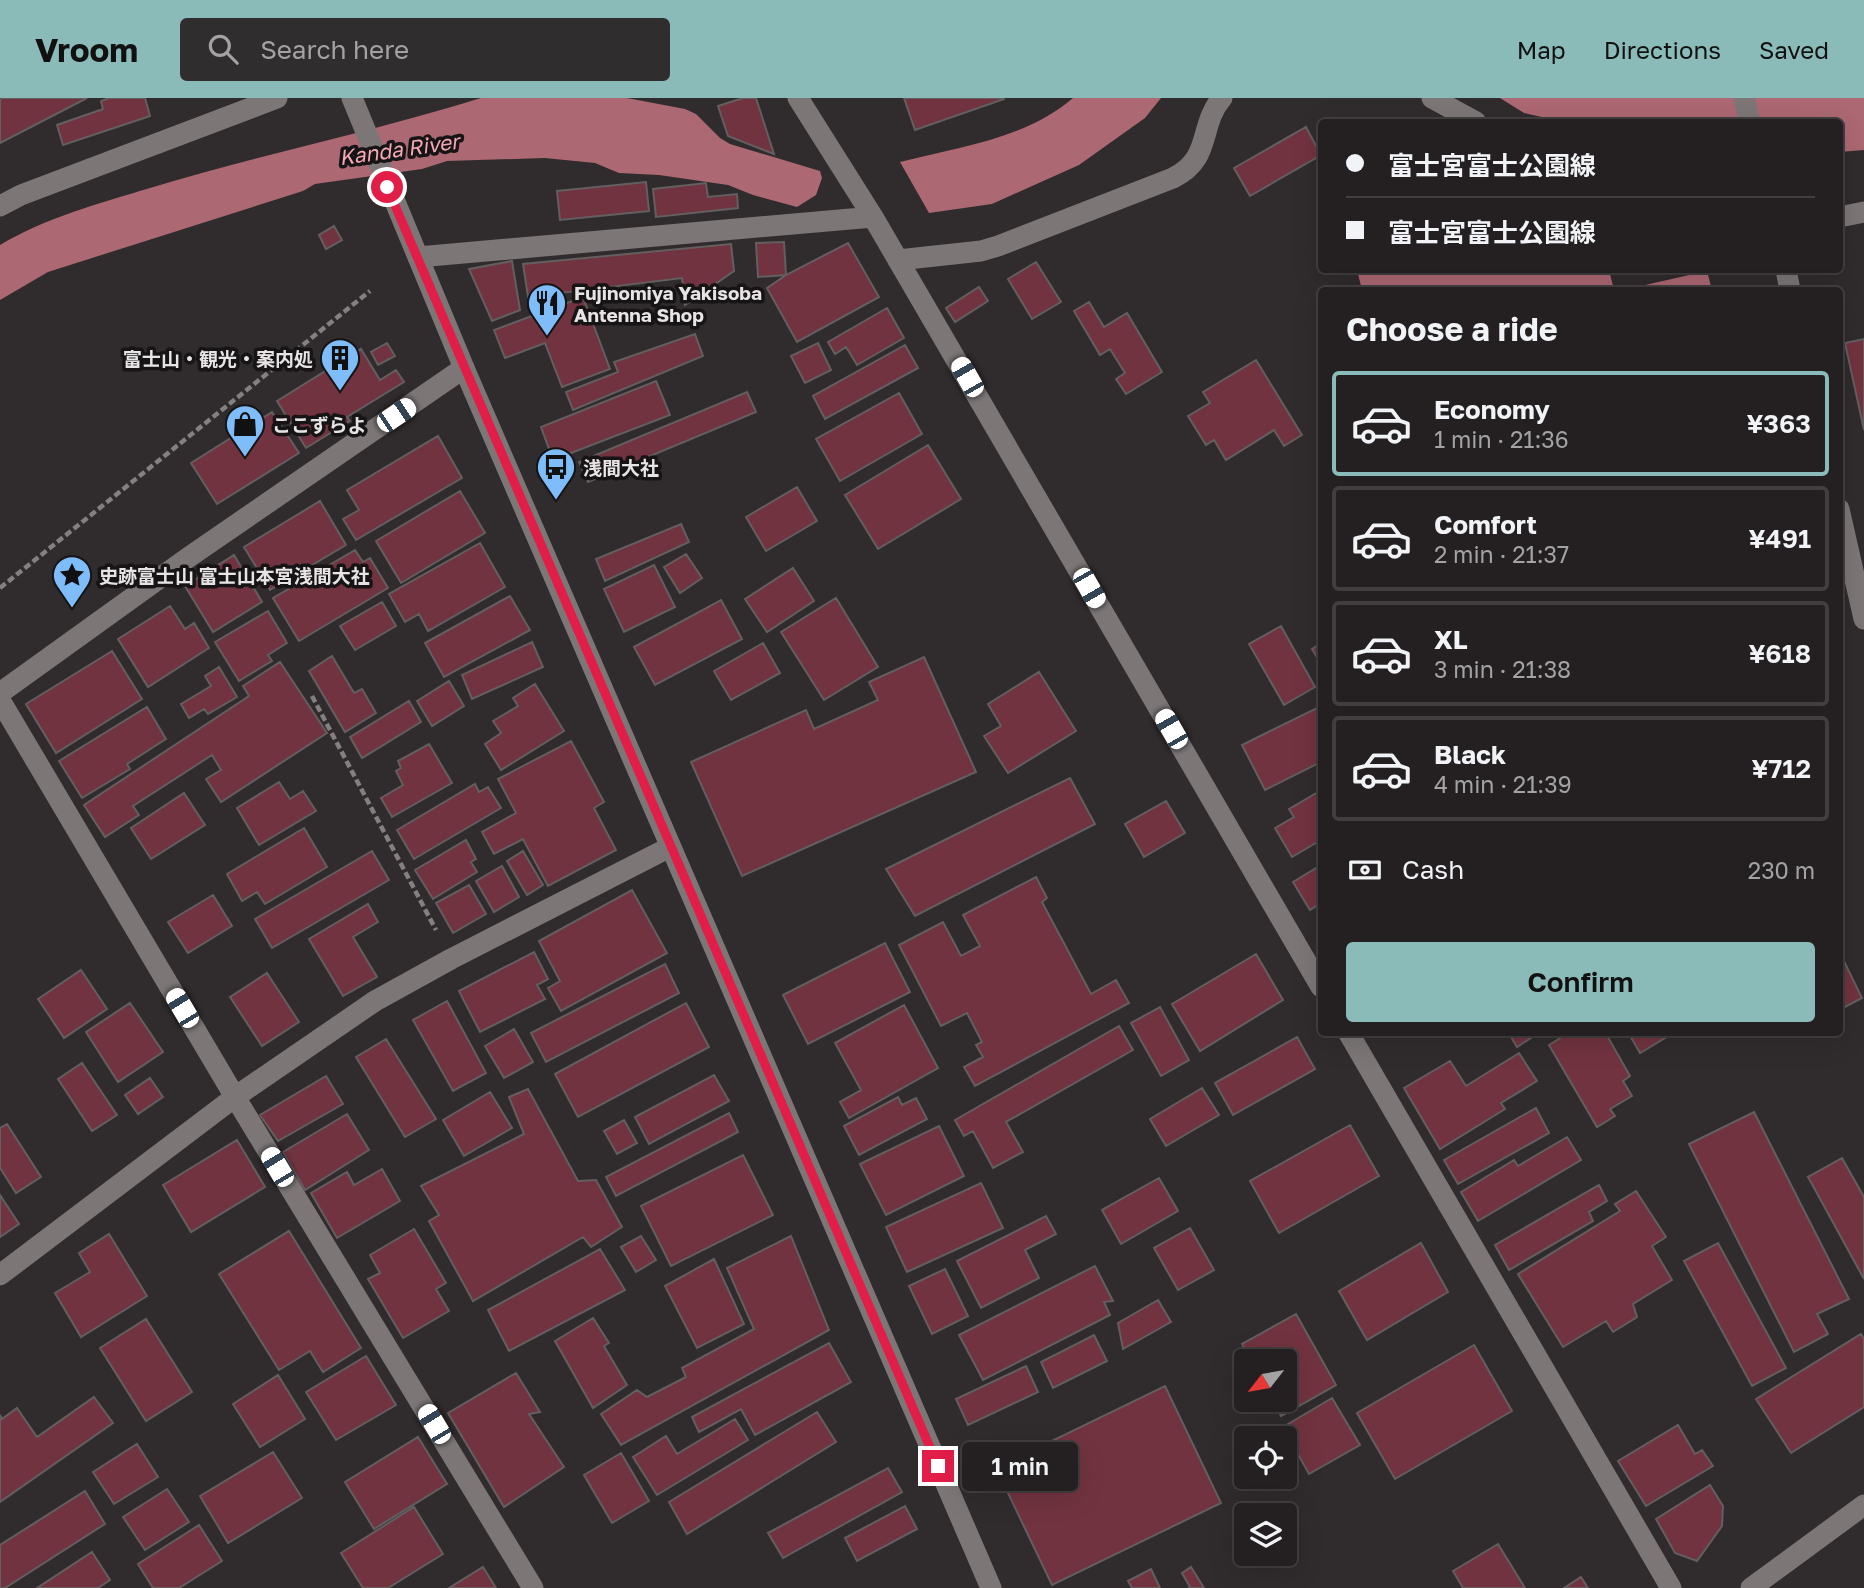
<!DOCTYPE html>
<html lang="en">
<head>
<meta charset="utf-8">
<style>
  body { margin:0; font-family:"Golos Text","Noto Sans JP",sans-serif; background:#302d2e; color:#f1f3f6; height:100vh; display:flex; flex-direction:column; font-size:26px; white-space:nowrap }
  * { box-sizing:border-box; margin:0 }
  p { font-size:23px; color:#a3a3a5 }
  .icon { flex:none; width:38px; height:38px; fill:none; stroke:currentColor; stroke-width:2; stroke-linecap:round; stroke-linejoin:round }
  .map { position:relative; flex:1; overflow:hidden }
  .drawer { position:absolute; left:1318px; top:189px; width:525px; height:749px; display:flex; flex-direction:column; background:#242021; border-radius:7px; box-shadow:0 7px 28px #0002,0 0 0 2px #413e3f }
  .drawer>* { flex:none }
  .top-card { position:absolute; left:1318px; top:21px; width:525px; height:154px; border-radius:7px; box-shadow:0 7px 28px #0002,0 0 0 2px #413e3f; display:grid; align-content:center; height:154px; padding:0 28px; background:#242021 }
  .needle { width:46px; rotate:239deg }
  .tools { position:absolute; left:1234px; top:1251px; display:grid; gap:14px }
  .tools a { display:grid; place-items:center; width:63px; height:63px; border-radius:7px; background:#242021; box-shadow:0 7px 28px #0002,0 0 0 2px #413e3f; font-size:35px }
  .end { position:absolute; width:32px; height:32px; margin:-16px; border:9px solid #e11d48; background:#fff; box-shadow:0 0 0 4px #fff }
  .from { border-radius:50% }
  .bubble { position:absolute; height:49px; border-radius:7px; background:#242021; box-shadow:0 7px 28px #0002,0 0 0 2px #413e3f; font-size:23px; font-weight:600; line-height:49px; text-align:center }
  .car { position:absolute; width:21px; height:42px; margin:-21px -10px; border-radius:9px; box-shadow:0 0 5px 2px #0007; background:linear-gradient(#fff 24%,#345 0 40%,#fff 0 76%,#345 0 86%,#fff 0) }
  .top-card b { display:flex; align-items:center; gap:24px; height:66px; font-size:26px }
  .top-card b+b { border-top:2px solid #413e3f }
  .top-card i { width:18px; height:18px; background:#f1f3f6 }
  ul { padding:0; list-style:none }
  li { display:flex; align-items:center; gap:21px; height:105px; margin:0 14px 10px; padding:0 14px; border:4px solid #413e3f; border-radius:7px }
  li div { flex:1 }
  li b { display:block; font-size:26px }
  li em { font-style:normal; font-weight:600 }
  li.on { border-color:#8bbbb9 }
  li>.icon { width:63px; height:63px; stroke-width:1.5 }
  h2 { padding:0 28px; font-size:32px; line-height:84px }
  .pay { display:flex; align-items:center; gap:18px; height:77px; padding:0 28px; font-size:26px }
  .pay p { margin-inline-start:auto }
  .button { display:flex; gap:14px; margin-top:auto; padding:14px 28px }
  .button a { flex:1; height:80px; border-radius:7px; background:#8bbbb9; color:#111; font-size:28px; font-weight:600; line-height:80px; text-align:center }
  header { display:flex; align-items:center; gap:42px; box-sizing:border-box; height:98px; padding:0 35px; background:#8bbbb9; color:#111 }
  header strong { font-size:33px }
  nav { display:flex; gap:38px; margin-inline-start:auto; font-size:24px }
  .search { width:490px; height:63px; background:#302d2e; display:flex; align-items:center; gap:18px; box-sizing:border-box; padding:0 24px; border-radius:7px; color:#a3a3a5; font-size:26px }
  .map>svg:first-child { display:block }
  .water { fill:#ac6873 }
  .building { fill:#71333f; stroke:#635e5f; stroke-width:2 }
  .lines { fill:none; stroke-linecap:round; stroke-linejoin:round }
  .path { stroke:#848081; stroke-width:4.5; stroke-dasharray:7 3.5; stroke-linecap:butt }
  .pedestrian { stroke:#7c7677; stroke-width:21 }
  .minor { stroke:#7c7677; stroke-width:21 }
  .secondary { stroke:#7c7677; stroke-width:21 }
  .route { stroke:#e11d48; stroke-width:9 }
  .labels { text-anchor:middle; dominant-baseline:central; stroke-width:7; stroke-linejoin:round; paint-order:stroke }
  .poi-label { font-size:19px; font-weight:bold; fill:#e8e4e5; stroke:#161415; text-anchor:start }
  .water-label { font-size:21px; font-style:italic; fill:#f7a8b4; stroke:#161415 }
</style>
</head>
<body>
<header>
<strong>Vroom</strong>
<div class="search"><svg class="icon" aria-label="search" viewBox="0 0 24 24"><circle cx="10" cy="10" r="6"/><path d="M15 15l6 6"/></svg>Search here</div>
<nav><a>Map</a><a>Directions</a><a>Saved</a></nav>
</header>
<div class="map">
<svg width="1864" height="1490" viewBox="0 0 1864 1490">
  <rect width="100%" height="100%" fill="#302b2c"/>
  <path class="water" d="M481,0H627L685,11L696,16L720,40L730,46L820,73L822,80L816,97L797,109L753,97L728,87L659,77L619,75L595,65L545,60L447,63L422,71L315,86L303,93L48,174L0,202V147C45,120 100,105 150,90C259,57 372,34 481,0Z
    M1073,0H1161L1145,20L1079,67L992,106L929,115L900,64C959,49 1025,41 1073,0Z
    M1500,0H1864V52L1839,54V24H1564L1524,15Z
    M1357,172H1609L1614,192H1362Z
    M1707,173L1712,192H1623Z"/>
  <path class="building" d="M3,0H87L0,45V2Z
    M109,0H145L150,18L63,47L57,27L103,11L101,3Z
    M743,0H756L774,56L728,38L718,8Z
    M904,0H1004V1L915,32Z
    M1306,29L1321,57L1250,98L1234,70Z
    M646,84L649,113L560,122L557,93Z
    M706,85L708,99L737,96L738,110L656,119L653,91Z
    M334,128L342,142L326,151L319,137Z
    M784,144L786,177L758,179L756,145Z
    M848,145L879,199L797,244L767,190L786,177Z
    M731,146L734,173L685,207L682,180L528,199L523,166Z
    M512,163L520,212L492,223L469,171Z
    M1036,164L1061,204L1032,221L1008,181Z
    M979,189L988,203L955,224L946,210Z
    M583,199L610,271L562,289L545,245L505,260L494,232Z
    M1089,204L1104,229L1127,215L1162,274L1126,296L1116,281L1125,275L1110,251L1100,257L1074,213Z
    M887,210L904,240L857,267L846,249L835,256L828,244Z
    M695,236L703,258L573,312L566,294L618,274L614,264Z
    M1864,241V332L1845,245Z
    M387,245L395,258L378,267L371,254Z
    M818,245L831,272L805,285L791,258Z
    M905,247L918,270L825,321L813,298Z
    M361,251L380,282L396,272L404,284L347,319L350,323L306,350L277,303Z
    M1256,262L1302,337L1284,348L1274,332L1226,362L1214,342L1206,347L1188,318L1210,305L1203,294Z
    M656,283L670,317L553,362L541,329Z
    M747,294L756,314L588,384L579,364Z
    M899,295L922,336L840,383L816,341Z
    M272,314L299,355L217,406L191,365Z
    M438,338L462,380L356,442L343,421L359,412L347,392Z
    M928,347L961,401L878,451L845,397Z
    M797,389L817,423L766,453L746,419Z
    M460,393L485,435L401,485L376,443Z
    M320,403L346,447L270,492L244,449Z
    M681,426L689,444L605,483L596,461Z
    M480,445L505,489L428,533L419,516L405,524L389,496Z
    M355,452L363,464L370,460L388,490L299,543L273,500Z
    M686,456L702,480L680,495L664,469Z
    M234,457L262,504L213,534L185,488Z
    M654,467L675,509L624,534L604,491Z
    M793,470L814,503L767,534L745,501Z
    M510,498L530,532L444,579L425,545Z
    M836,500L878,569L824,602L781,534Z
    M721,502L742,541L655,587L634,549Z
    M382,504L396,528L355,552L340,528Z
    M170,508L185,531L194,525L209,550L148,589L118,541Z
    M268,513L287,545L268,557L272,563L239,583L215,544Z
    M1281,528L1315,589L1284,607L1249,546Z
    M532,544L543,569L472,601L462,577Z
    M763,545L780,575L731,602L714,573Z
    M1321,545V566L1312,551Z
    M112,553L142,601L56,655L26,606Z
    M332,558L354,595L362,591L376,615L345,634L309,573Z
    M924,559L976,674L742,778L691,664L806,612L814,631L878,602L869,584Z
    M280,564L327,635L221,704L206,681L221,672L212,657L133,708L139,717L105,739L84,707L249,598L243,588Z
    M219,569L237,599L208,616L204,611L189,620L181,606L211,588L205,578Z
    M1039,574L1076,633L1008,675L984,638L1001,628L988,606Z
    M449,583L464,608L432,628L417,603Z
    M535,586L564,633L501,672L485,646L501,635L493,623L518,608L513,600Z
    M409,603L421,624L362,660L350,639Z
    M1321,608V664L1265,692L1242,647Z
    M147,609L166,641L127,666L130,671L82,700L59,663Z
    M571,643L604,704L594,710L616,752L548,788L523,741L494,756L482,734L516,715L498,681Z
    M429,646L452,685L392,719L381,700L403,687L396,673L401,670L398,663Z
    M1070,680L1095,726L915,818L886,771Z
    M279,684L290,701L303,693L316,713L259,747L237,710Z
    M475,686L479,694L488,689L501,710L414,761L397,732Z
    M1318,694L1321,699V742L1292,759L1275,730L1294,719L1289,711Z
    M184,695L205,727L151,761L131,730Z
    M1166,703L1185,735L1144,759L1125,726Z
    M304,730L327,769L265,806L257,794L242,803L227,776Z
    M466,742L476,761L471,764L477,774L433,801L415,772Z
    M372,753L389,782L272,850L255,821Z
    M523,753L543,787L527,797L507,763Z
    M1321,767V805L1310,812L1293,784Z
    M502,768L519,799L494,814L476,783Z
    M1036,779L1047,800L1042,804L1091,896L1116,882L1129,905L975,988L964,969L983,959L976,947L982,944L967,915L941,928L899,847L943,824L961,858L980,848L963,817Z
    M469,787L486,816L453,835L436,805Z
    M632,792L667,855L561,913L548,890L560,883L539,843Z
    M213,797L232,828L188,855L168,824Z
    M368,806L378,824L353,839L377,879L343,898L309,841Z
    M885,845L910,894L808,946L783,897Z
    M1839,853L1862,900L1839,912Z
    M534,854L548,881L537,887L545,901L480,934L459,893Z
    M1256,856L1283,902L1200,953L1172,906Z
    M665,866L679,895L546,964L531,935Z
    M81,872L107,911L64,940L38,901Z
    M267,875L299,924L262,948L230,899Z
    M447,903L486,975L453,993L413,922Z
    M130,905L163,954L118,984L86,934Z
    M686,905L709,949L578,1019L555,976Z
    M904,907L938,970L849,1020L840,1004L861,992L835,945Z
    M1160,909L1189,962L1161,978L1131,925Z
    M1119,928L1133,952L1006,1024L1023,1054L993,1070L973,1033L964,1038L955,1022Z
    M514,931L533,964L504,980L485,948Z
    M1508,934H1540L1517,949Z
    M1570,934H1605L1630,978L1623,983L1632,998L1610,1011L1615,1018L1597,1029L1549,947Z
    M1628,934H1675L1640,955Z
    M1297,939L1315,971L1233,1017L1215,985Z
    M386,941L436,1021L405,1039L356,959Z
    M1519,955L1537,983L1501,1005L1505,1011L1440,1051L1404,990L1450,963L1466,988Z
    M82,965L117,1017L92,1033L58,981Z
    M714,977L729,1003L649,1046L635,1019Z
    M326,978L343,1006L278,1043L260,1017Z
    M150,980L163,999L138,1016L125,997Z
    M1202,990L1219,1017L1166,1048L1150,1021Z
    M528,991L578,1083L596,1082L622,1129L591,1149L583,1139L473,1203L429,1123L439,1117L421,1088L524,1036L509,999Z
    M490,994L512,1030L464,1058L443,1022Z
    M898,999L902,1007L916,1000L927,1021L859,1057L844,1028Z
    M1536,1010L1549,1035L1458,1086L1444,1062Z
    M1754,1014L1849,1201L1817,1216L1828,1236L1794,1254L1689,1046Z
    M729,1015L738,1034L616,1098L606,1079Z
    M347,1016L369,1052L305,1092L283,1054Z
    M624,1022L637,1045L617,1056L604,1033Z
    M7,1026L41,1079L16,1095L0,1070V1030Z
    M1350,1027L1379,1078L1279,1135L1250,1083Z
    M939,1028L964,1078L886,1117L860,1066Z
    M1567,1039L1581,1062L1478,1123L1461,1094L1514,1062L1518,1068Z
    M237,1042L265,1089L191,1134L163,1087Z
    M743,1057L773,1117L671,1168L641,1108Z
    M1842,1060L1864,1099V1181L1808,1079Z
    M382,1071L400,1103L337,1140L311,1095L347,1074L354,1087Z
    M1159,1080L1178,1113L1121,1146L1102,1112Z
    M981,1085L1003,1130L907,1174L886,1129Z
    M1599,1087L1607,1103L1589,1114L1593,1123L1509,1172L1495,1147Z
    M1636,1093L1666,1139L1652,1148L1672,1182L1633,1206L1637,1219L1613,1234L1606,1223L1563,1249L1518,1176L1620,1113L1615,1106Z
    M0,1097L19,1126L0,1139Z
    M1046,1118L1056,1136L1025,1152L1039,1180L981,1210L957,1163Z
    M1190,1130L1214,1172L1178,1192L1154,1150Z
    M414,1131L446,1185L436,1191L449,1213L403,1240L368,1181L380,1175L370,1157Z
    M289,1133L361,1250L323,1274L310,1253L279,1272L219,1176Z
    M109,1136L147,1198L81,1239L55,1195L90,1174L79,1155Z
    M641,1138L656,1162L636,1174L621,1149Z
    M791,1138L829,1232L621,1347L601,1316L637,1292L647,1299L686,1279L682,1270L754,1231L727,1170Z
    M1421,1145L1448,1194L1367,1242L1339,1193Z
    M1718,1145L1786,1270L1752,1288L1684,1163Z
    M600,1151L625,1192L509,1253L488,1212Z
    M714,1161L744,1226L697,1250L665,1188Z
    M1095,1168L1113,1203L1104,1204L1110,1217L983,1282L959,1237Z
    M945,1171L968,1218L932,1236L909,1188Z
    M1158,1202L1171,1224L1123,1251L1118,1225Z
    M1296,1216L1336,1287L1281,1318L1273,1302H1284V1264H1251L1242,1246Z
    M593,1220L609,1245L604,1248L627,1287L593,1310L555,1243Z
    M146,1221L192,1294L146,1323L100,1250Z
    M1861,1236L1864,1241V1309L1791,1355L1756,1301Z
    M1094,1237L1107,1263L1053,1290L1041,1264Z
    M829,1245L851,1284L755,1337L741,1311L699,1334L692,1319Z
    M1474,1247L1512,1313L1395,1381L1357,1315Z
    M366,1258L396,1307L336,1342L306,1294Z
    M1026,1268L1038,1294L968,1327L956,1301Z
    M516,1275L540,1314L529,1316L564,1369L504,1409L448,1315Z
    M278,1277L305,1321L260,1349L233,1306Z
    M1165,1288L1221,1405L1052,1487L996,1370Z
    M94,1299L113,1325L0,1404V1317L2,1321L17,1310L37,1339Z
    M1332,1300L1360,1347L1309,1376L1283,1329Z
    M817,1314L836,1344L687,1436L669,1404Z
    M735,1321L748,1342L657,1397L633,1359L666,1338L677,1356Z
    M1678,1327L1695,1356L1702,1352L1713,1368L1646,1408L1618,1363Z
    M418,1339L447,1386L374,1431L345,1384Z
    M137,1346L158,1379L114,1406L93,1374Z
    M273,1354L302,1400L228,1445L200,1398Z
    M621,1355L649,1403L612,1425L584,1377Z
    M888,1370L902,1394L783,1460L768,1435Z
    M1710,1387L1723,1408L1722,1428L1697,1463L1675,1455L1656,1421Z
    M167,1391L189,1424L145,1452L123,1419Z
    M85,1393L105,1426L5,1490H0V1447Z
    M905,1408L917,1431L857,1463L845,1440Z
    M414,1409L443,1456L388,1490H363L341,1455Z
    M199,1427L222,1463L179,1490H153L138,1466Z
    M1498,1446L1525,1490H1463L1453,1473Z
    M92,1454L110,1482L98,1490H37Z
    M483,1469L496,1490H449Z
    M1191,1469L1204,1490H1188L1190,1489L1182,1475Z
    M1151,1471L1160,1490H1132L1128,1483Z
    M1581,1479L1588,1490H1564Z"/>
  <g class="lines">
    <path class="path" d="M0,490L370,193
      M312,598L436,832"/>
    <path class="pedestrian" d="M1432,0L1476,24
      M898,162L981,153L998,148L1173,80C1213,60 1198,28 1222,0"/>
    <path class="minor" d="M798,0L873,119L1321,889
      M1839,119L1864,114
      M418,159L873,119
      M0,595L189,459L464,270
      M0,602L235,999L533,1490
      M1348,934L1671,1490
      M0,1177L235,999L375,903L451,861L670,749"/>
    <path class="secondary" d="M352,0L464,270L991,1490
      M1744,0L1750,24
      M0,108L21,97L277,0
      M1786,172L1790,192
      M1839,411L1864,521
      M1751,1490L1864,1407"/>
  </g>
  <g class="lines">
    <path class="route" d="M387,89L938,1368"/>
  </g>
  <defs>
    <g id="restaurant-pin" transform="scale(2.0125)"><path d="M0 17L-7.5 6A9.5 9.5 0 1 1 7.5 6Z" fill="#7ebdf9" stroke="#161415"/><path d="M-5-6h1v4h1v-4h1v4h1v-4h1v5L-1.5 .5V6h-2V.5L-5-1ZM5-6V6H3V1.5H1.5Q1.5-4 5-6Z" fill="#111"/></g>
    <g id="building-pin" transform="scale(2.0125)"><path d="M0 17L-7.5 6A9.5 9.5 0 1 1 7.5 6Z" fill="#7ebdf9" stroke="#161415"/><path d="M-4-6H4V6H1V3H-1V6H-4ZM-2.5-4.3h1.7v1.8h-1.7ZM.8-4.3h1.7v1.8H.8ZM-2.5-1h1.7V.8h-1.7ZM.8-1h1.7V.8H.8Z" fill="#111"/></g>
    <g id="shop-pin" transform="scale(2.0125)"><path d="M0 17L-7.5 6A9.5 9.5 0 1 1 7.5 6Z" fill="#7ebdf9" stroke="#161415"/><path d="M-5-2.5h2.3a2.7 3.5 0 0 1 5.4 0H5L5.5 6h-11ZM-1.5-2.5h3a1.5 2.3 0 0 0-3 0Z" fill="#111"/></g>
    <g id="bus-pin" transform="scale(2.0125)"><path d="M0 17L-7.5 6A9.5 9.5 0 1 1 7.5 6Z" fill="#7ebdf9" stroke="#161415"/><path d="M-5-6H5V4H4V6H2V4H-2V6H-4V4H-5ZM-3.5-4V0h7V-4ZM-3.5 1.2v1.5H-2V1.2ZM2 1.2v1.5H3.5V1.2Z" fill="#111"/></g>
    <g id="sight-pin" transform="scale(2.0125)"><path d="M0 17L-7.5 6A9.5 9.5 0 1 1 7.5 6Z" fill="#7ebdf9" stroke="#161415"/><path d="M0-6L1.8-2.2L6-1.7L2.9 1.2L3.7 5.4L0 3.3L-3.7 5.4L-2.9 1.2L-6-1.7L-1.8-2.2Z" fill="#111"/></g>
  </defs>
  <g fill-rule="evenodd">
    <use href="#restaurant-pin" x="547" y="205"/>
    <use href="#building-pin" x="340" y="260"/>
    <use href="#shop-pin" x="245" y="326"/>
    <use href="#bus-pin" x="556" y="369"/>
    <use href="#sight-pin" x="72" y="477"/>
  </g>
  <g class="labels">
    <g class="poi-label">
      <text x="574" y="194">Fujinomiya Yakisoba<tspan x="574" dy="22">Antenna Shop</tspan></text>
      <text x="313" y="260" text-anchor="end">富士山・観光・案内処</text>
      <text x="272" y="326">ここずらよ</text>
      <text x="583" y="369">浅間大社</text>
      <text x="99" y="477">史跡富士山 富士山本宮浅間大社</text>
    </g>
    <g class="water-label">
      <text transform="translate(399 51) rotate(-8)">Kanda River</text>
    </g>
  </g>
</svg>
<div class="tools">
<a><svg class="needle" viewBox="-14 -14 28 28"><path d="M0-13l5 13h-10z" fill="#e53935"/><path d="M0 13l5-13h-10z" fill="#a3a3a5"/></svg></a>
<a><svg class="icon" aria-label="locate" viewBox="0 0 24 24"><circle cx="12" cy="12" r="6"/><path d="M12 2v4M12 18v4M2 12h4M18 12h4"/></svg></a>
<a><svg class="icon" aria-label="layers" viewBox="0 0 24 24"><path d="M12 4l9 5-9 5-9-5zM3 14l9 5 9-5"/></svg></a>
</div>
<i class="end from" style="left:387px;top:89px"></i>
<i class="end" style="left:938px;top:1368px"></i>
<div class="bubble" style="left:962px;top:1344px;width:116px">1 min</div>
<i class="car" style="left:967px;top:279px;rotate:330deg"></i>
<i class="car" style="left:396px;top:317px;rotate:56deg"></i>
<i class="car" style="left:1089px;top:490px;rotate:150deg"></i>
<i class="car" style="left:1171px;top:631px;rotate:330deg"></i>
<i class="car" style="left:182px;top:910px;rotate:329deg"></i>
<i class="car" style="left:277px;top:1069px;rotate:329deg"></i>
<i class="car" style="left:434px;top:1326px;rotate:329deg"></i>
<div class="top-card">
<b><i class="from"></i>富士宮富士公園線</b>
<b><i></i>富士宮富士公園線</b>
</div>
<section class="drawer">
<h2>Choose a ride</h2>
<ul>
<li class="on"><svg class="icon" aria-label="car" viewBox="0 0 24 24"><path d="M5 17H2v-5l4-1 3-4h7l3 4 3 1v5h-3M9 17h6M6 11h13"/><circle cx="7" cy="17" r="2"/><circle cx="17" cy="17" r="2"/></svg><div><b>Economy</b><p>1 min · 21:36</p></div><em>¥363</em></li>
<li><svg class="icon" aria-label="car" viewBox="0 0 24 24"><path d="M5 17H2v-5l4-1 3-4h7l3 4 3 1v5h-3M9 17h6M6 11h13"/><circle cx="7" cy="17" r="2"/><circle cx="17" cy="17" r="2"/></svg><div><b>Comfort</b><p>2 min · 21:37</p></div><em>¥491</em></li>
<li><svg class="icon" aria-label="car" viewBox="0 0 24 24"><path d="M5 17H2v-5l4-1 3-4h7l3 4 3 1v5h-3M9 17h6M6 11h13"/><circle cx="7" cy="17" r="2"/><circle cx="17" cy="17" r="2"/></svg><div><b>XL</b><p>3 min · 21:38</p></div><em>¥618</em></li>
<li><svg class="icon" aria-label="car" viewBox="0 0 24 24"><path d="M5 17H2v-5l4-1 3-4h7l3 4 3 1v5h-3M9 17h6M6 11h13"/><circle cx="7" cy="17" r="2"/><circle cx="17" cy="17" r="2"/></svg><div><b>Black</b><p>4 min · 21:39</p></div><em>¥712</em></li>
</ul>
<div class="pay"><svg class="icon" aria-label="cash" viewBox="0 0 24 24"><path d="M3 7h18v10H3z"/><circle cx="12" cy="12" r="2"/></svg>Cash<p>230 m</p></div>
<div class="button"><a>Confirm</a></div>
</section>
</div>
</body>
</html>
